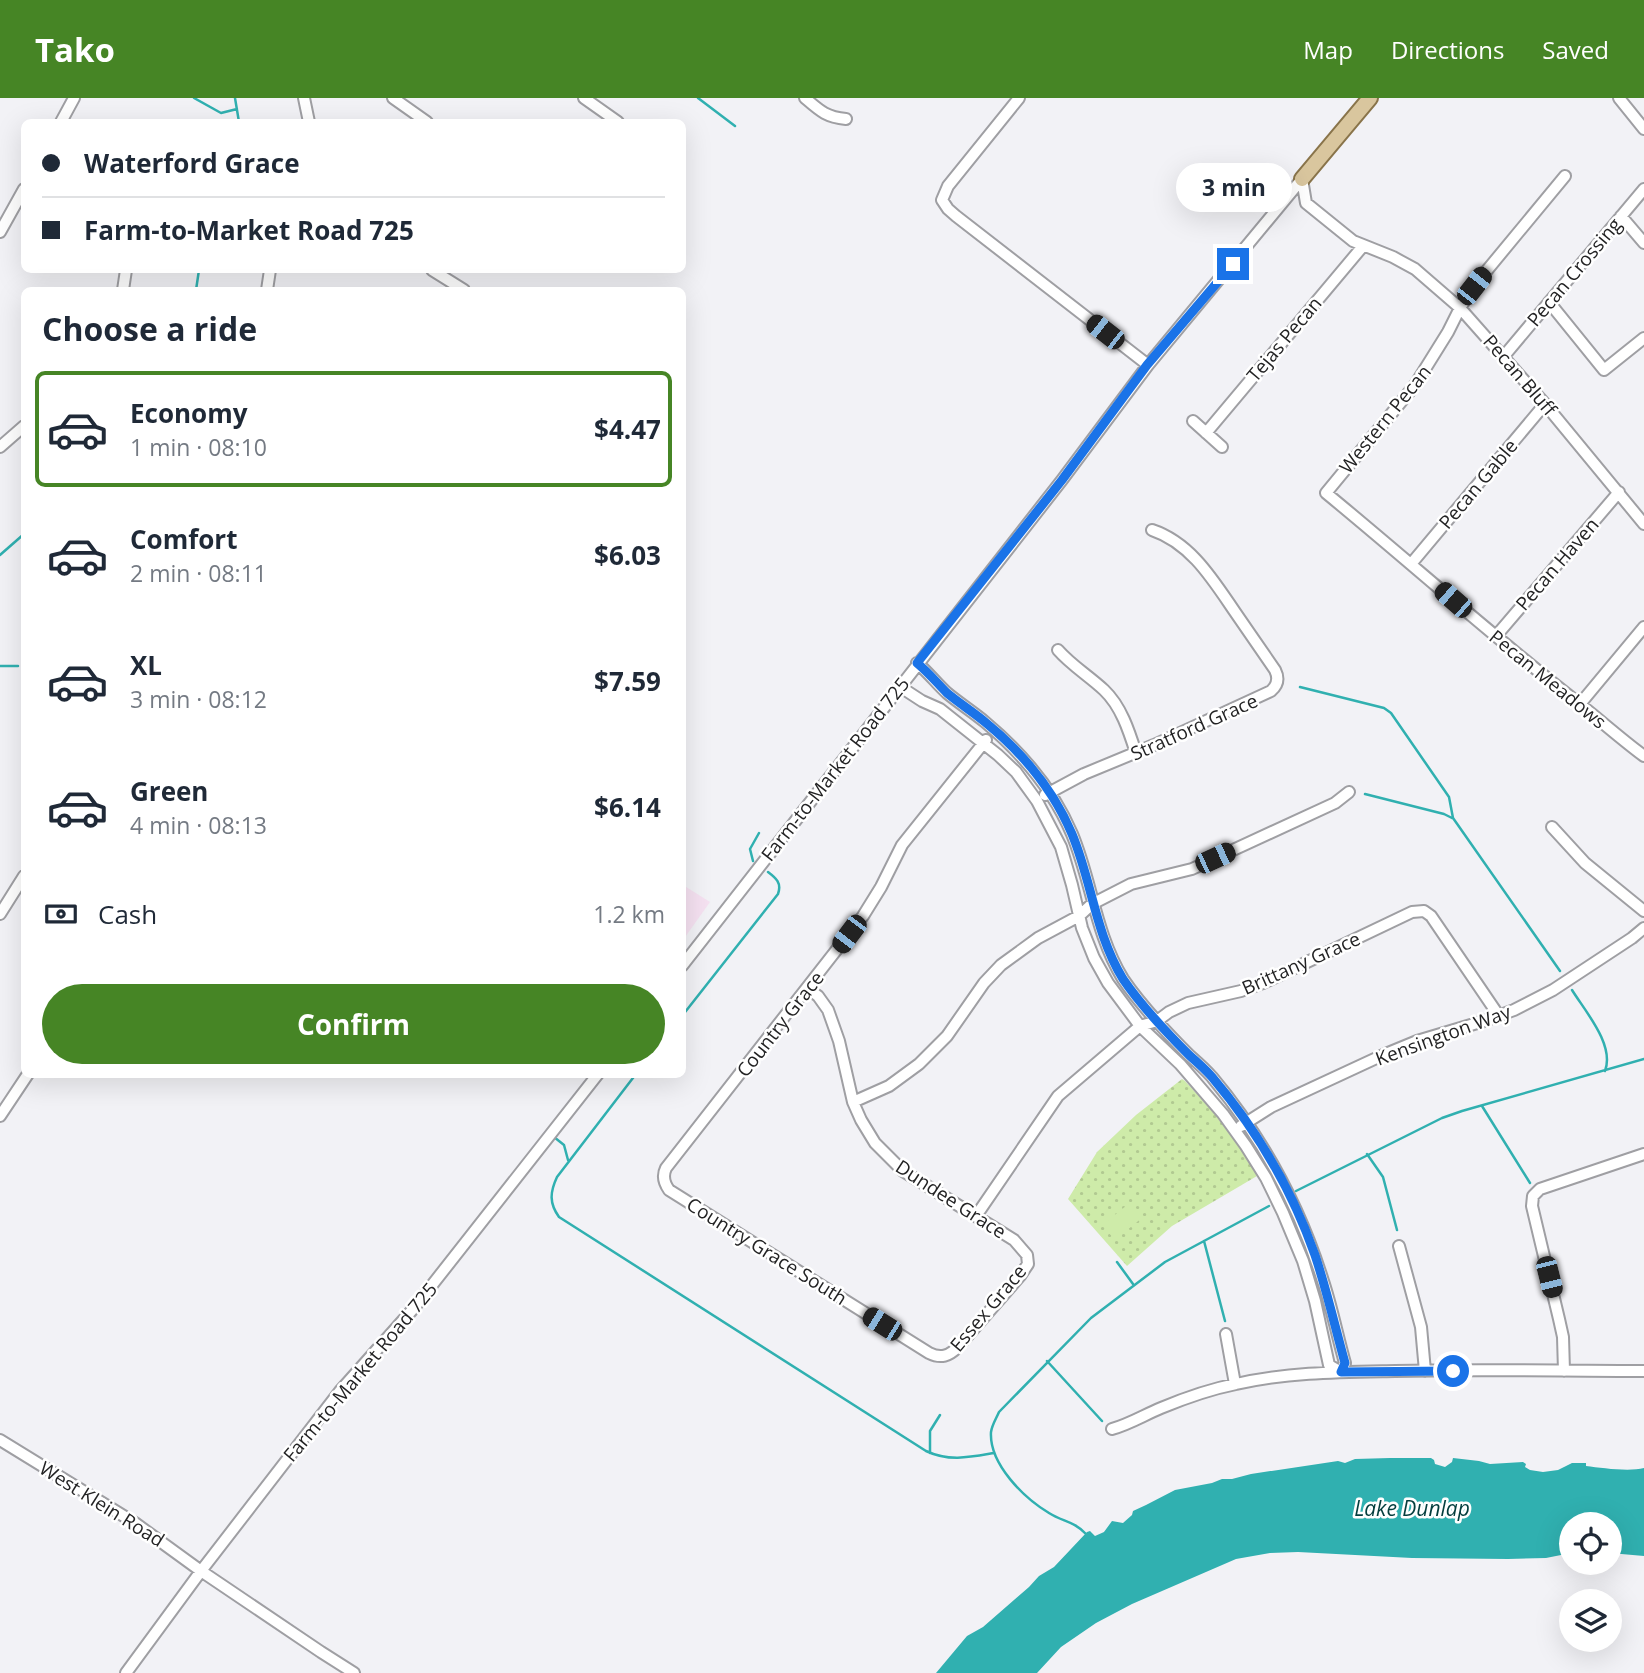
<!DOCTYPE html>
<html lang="en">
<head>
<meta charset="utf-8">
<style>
  body { margin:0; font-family:"Open Sans",sans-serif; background:#f2f2f3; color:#1f2937; height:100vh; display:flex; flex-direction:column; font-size:26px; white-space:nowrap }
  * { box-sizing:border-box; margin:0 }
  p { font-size:23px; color:#747a83 }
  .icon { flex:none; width:38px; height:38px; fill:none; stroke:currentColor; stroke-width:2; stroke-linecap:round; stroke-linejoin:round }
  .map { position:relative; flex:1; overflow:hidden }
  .details { position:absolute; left:21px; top:189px; width:665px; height:791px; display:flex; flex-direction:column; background:#fff; border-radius:10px; box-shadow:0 7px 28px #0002 }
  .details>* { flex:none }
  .banner { position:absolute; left:21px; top:21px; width:665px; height:154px; border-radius:10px; box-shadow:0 7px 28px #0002; display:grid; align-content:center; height:154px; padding:0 21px; background:#fff }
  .tools { position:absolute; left:1559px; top:1414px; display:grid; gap:14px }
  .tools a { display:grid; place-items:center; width:63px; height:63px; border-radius:50%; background:#fff; box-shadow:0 7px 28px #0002; font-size:35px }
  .end { position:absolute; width:32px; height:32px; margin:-16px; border:9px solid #1a73e8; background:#fff; box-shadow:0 0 0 4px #fff }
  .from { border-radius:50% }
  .bubble { position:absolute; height:49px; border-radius:24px; background:#fff; box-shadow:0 7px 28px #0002; font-size:23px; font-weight:700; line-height:49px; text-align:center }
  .car { position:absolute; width:21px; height:42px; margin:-21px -10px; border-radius:9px; box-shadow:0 0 5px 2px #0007; background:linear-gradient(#222 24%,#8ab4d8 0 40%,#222 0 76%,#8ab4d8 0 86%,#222 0) }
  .banner b { display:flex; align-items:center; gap:24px; height:66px; font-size:26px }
  .banner b+b { border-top:2px solid #e0e1e3 }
  .banner i { width:18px; height:18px; background:#1f2937 }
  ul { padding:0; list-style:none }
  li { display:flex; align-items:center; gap:21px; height:116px; margin:0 14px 10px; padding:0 7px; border:4px solid transparent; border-radius:10px }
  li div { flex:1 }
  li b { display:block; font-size:26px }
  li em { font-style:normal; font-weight:700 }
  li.current { border-color:#468525 }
  li>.icon { width:63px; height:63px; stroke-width:1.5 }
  h2 { padding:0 21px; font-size:32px; line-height:84px }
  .pay { display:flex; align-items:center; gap:18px; height:77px; padding:0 21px; font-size:26px }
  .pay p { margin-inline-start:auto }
  .primary-button { display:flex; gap:14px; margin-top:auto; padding:14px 21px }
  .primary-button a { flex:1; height:80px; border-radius:42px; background:#468525; color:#fff; font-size:28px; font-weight:700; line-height:80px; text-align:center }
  header { display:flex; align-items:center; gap:42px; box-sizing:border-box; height:98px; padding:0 35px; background:#468525; color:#fff }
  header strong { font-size:33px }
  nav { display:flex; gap:38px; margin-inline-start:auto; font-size:24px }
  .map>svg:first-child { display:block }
  .commercial { fill:#f5e1f1 }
  .park { fill:url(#park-dots) }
  .garden { fill:#ceeba9 }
  .water { fill:#30b0b0 }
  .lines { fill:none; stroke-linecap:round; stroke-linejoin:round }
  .stream { stroke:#30b0b0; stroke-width:2.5 }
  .minor-casing { stroke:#9f9fa3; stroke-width:14 }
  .major-casing { stroke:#89744a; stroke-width:18 }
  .minor { stroke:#fff; stroke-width:10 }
  .major { stroke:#d9c69e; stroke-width:14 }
  .route { stroke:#1a73e8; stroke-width:9 }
  .labels { text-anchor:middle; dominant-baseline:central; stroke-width:5; stroke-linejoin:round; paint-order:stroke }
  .street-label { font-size:19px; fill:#232324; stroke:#fff }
  .water-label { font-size:21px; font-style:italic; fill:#043e3e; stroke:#fff }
</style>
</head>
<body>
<header>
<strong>Tako</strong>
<nav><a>Map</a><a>Directions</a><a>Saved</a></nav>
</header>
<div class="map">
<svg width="1644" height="1575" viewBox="0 0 1644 1575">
  <defs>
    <pattern id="park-dots" width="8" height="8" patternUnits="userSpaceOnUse" patternTransform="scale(1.75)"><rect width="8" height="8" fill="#ceeba9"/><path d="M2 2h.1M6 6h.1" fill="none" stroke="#b1c991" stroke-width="1.8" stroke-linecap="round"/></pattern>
  </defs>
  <rect width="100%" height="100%" fill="#f2f2f6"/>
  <path class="commercial" d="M683,787L710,804L683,842Z"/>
  <path class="park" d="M1182,981L1185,983C1212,1012 1239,1043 1257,1078L1172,1128L1127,1168L1068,1101L1097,1054L1136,1017Z"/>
  <path class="garden" d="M1131,1104L1143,1119L1115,1142L1102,1127Z"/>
  <path class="water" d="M1390,1360H1431L1434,1362L1435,1366L1445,1369L1452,1364L1453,1360L1479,1363L1490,1366L1523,1364L1526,1366L1525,1369L1530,1372L1543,1374L1558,1372L1572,1365H1586V1368C1602,1370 1629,1374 1644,1370V1458L1610,1455V1426H1572L1571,1455L1546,1460L1508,1461L1412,1460L1298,1454L1270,1455L1236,1461L1132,1506L1096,1525L1061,1549L1037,1575H936L967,1538L983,1529L1029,1489L1039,1478L1054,1469L1087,1434L1090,1433L1095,1438L1104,1434L1112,1423L1123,1425L1132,1417L1133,1413L1146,1407L1175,1392L1212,1385L1222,1381H1232L1251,1376L1338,1363L1345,1365L1355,1361Z"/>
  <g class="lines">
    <path class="stream" d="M194,0L221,15L237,11
      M235,0L239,24
      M698,0L735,28
      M196,192L199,172
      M0,457L24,436
      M0,568H18
      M1300,589L1384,610L1391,615L1449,699L1453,720L1560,873
      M1365,696L1444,716L1452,720
      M753,763L750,751L759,735
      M1572,892C1585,913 1615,947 1605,973
      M682,918L778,796C782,785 776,780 768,774
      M636,976L557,1079C550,1094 549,1105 559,1119L926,1353C949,1364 971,1359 994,1355
      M1482,1008L1530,1085
      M554,1039L564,1047L568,1062
      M1367,1056L1383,1079L1397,1132
      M1296,1093L1442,1020L1462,1013L1644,961
      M1204,1143L1225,1223
      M1117,1164L1133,1186
      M1047,1263L1102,1323
      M930,1355V1333L940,1317
      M1086,1436C1074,1423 1063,1424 1049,1415C1024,1400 989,1366 991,1334C992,1327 996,1321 999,1314L1091,1220L1165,1164L1269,1108"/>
    <g class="minor-casing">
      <path id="minor" d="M304,0L309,24
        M393,0L427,24
        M584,0L618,24
        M805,0C820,13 826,19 846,21
        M1019,0L948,88L942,102L948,111L956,118L1148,267
        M1619,0L1644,31
        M61,24L74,0
        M1565,78L1474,188L1460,210L1448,234L1415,287L1326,395C1410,464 1491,537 1577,604C1600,622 1621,641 1644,658
        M1302,81L1306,105L1353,143L1393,159L1415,171L1460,210L1545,306L1644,426
        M1621,118L1644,145
        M0,134L24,91
        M432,172L464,192
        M123,192L126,172
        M267,192L270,172
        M1549,204L1604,272L1644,240
        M1504,258L1644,91
        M1193,323L1222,349
        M1206,335L1363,148
        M0,349L24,328
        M1411,466L1545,306
        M1496,538L1619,394
        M1058,552C1071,567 1089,578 1104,592C1121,608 1129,633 1136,655
        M899,588L922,603L940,611L998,657L1016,674L1037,703L1061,749L1072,787L1082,830L1094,860L1108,885L1140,928L1180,966L1223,1016L1246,1048L1266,1080L1283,1115L1303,1163L1315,1203L1329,1267L1341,1274L1345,1265C1337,1237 1332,1210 1323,1183C1299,1106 1263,1040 1212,979C1205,971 1197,964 1189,957C1165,933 1142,909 1123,881C1095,835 1092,784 1072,736C1053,691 1022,655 985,624C973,614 959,605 947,595C937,586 928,574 917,565
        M1580,606L1644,529
        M1045,697L1084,676L1154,647L1271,593C1278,587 1279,580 1275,572C1262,553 1248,533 1235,514C1213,482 1191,445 1152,432
        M1552,729L1585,765L1644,813
        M0,816L24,778
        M682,868L1062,382L1148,267L1302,81
        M808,891L818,898L828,912L839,943L853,1004L861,1022L875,1045L903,1073L1014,1142L1027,1157L1028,1166L1020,1178L958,1249C949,1258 941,1261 929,1255L669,1092C664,1085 662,1078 666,1070L863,818L881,789L902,747L986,642
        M853,1004L889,988L919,966L947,938L984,885L1001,867L1038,840L1079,818L1092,806L1131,786L1192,771L1335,705L1349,694
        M0,1018L28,976
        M1241,1028L1271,1009L1383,957L1417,943L1484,923L1514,912L1553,892L1632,840L1644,830
        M976,1118L1058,998L1140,928L1157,923L1169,914L1188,905L1241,893L1263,885L1412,814L1424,813L1431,818L1499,918
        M1399,1148L1421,1229L1425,1273
        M1226,1236L1235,1286
        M1564,1273L1563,1239L1559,1221L1532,1108L1533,1098L1540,1091L1644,1056
        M1112,1331C1130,1326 1144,1317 1161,1310C1185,1300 1211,1291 1236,1286C1288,1274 1342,1274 1395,1273C1478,1271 1561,1273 1644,1273
        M0,1342L135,1425L201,1473L321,1554L354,1575
        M126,1575L201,1473L340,1293L414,1210L598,976"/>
    </g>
    <g class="major-casing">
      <path id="major" d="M1302,81L1370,0"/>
    </g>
    <use href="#minor" class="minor"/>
    <use href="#major" class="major"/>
  </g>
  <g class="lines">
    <path class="route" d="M1233,166L1147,267L1062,382L917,565C928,574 937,585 947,595C959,605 973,614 985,624C1023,655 1053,691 1072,736C1092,784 1095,835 1123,881C1142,909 1165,933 1189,957C1197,964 1205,971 1212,979C1257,1032 1292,1092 1315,1157C1327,1193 1335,1229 1345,1265L1341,1274L1453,1273"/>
  </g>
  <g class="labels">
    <g class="street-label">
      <text transform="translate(1574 174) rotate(-50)">Pecan Crossing</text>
      <text transform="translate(1284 241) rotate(-50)">Tejas Pecan</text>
      <text transform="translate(1520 277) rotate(49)">Pecan Bluff</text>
      <text transform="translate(1385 321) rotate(-51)">Western Pecan</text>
      <text transform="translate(1478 386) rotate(-50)">Pecan Gable</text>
      <text transform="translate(1557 466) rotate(-49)">Pecan Haven</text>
      <text transform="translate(1548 581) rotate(39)">Pecan Meadows</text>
      <text transform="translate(1194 629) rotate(-24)">Stratford Grace</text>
      <text transform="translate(835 671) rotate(-52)">Farm-to-Market Road 725</text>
      <text transform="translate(1301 865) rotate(-24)">Brittany Grace</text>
      <text transform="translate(780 926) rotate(-52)">Country Grace</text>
      <text transform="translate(1443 937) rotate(-20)">Kensington Way</text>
      <text transform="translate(951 1101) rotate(33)">Dundee Grace</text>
      <text transform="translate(767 1153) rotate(32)">Country Grace South</text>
      <text transform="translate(988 1210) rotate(-50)">Essex Grace</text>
      <text transform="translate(360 1274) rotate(-50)">Farm-to-Market Road 725</text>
      <text transform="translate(102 1406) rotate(32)">West Klein Road</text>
    </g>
    <g class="water-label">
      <text x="1412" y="1410">Lake Dunlap</text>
    </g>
  </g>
</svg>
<div class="tools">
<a><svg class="icon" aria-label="locate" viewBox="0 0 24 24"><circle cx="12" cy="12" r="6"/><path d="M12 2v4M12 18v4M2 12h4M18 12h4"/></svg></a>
<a><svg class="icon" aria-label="layers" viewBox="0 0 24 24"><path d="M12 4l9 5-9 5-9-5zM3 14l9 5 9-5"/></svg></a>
</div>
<i class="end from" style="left:1453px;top:1273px"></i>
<i class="end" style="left:1233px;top:166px"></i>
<div class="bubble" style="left:1176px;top:65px;width:116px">3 min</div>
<i class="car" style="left:1474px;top:188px;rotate:38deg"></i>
<i class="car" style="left:1105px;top:234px;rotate:308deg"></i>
<i class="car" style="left:1453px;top:502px;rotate:311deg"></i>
<i class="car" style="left:1215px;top:760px;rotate:65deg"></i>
<i class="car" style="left:849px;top:836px;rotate:217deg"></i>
<i class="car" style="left:1549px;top:1179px;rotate:166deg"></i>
<i class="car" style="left:882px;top:1226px;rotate:302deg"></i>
<div class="banner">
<b><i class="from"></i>Waterford Grace</b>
<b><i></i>Farm-to-Market Road 725</b>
</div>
<section class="details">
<h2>Choose a ride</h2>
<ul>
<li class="current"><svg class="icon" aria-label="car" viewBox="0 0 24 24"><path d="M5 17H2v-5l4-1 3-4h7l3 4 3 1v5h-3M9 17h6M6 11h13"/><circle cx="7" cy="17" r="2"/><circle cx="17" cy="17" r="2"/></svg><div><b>Economy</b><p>1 min · 08:10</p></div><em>$4.47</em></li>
<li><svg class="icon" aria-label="car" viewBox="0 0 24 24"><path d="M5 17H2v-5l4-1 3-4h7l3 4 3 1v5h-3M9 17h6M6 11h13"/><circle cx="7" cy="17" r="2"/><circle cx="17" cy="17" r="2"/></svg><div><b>Comfort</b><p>2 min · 08:11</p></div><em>$6.03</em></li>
<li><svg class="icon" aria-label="car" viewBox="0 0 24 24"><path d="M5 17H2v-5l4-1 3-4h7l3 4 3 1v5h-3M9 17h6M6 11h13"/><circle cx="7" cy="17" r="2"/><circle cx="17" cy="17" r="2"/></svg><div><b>XL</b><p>3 min · 08:12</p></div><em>$7.59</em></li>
<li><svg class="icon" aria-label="car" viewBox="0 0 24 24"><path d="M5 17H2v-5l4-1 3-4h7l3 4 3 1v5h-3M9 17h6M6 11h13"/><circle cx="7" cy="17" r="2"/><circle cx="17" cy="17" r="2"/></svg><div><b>Green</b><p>4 min · 08:13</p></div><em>$6.14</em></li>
</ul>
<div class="pay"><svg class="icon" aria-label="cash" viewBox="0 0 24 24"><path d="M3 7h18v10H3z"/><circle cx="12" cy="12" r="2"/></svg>Cash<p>1.2 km</p></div>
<div class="primary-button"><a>Confirm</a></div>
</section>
</div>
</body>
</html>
